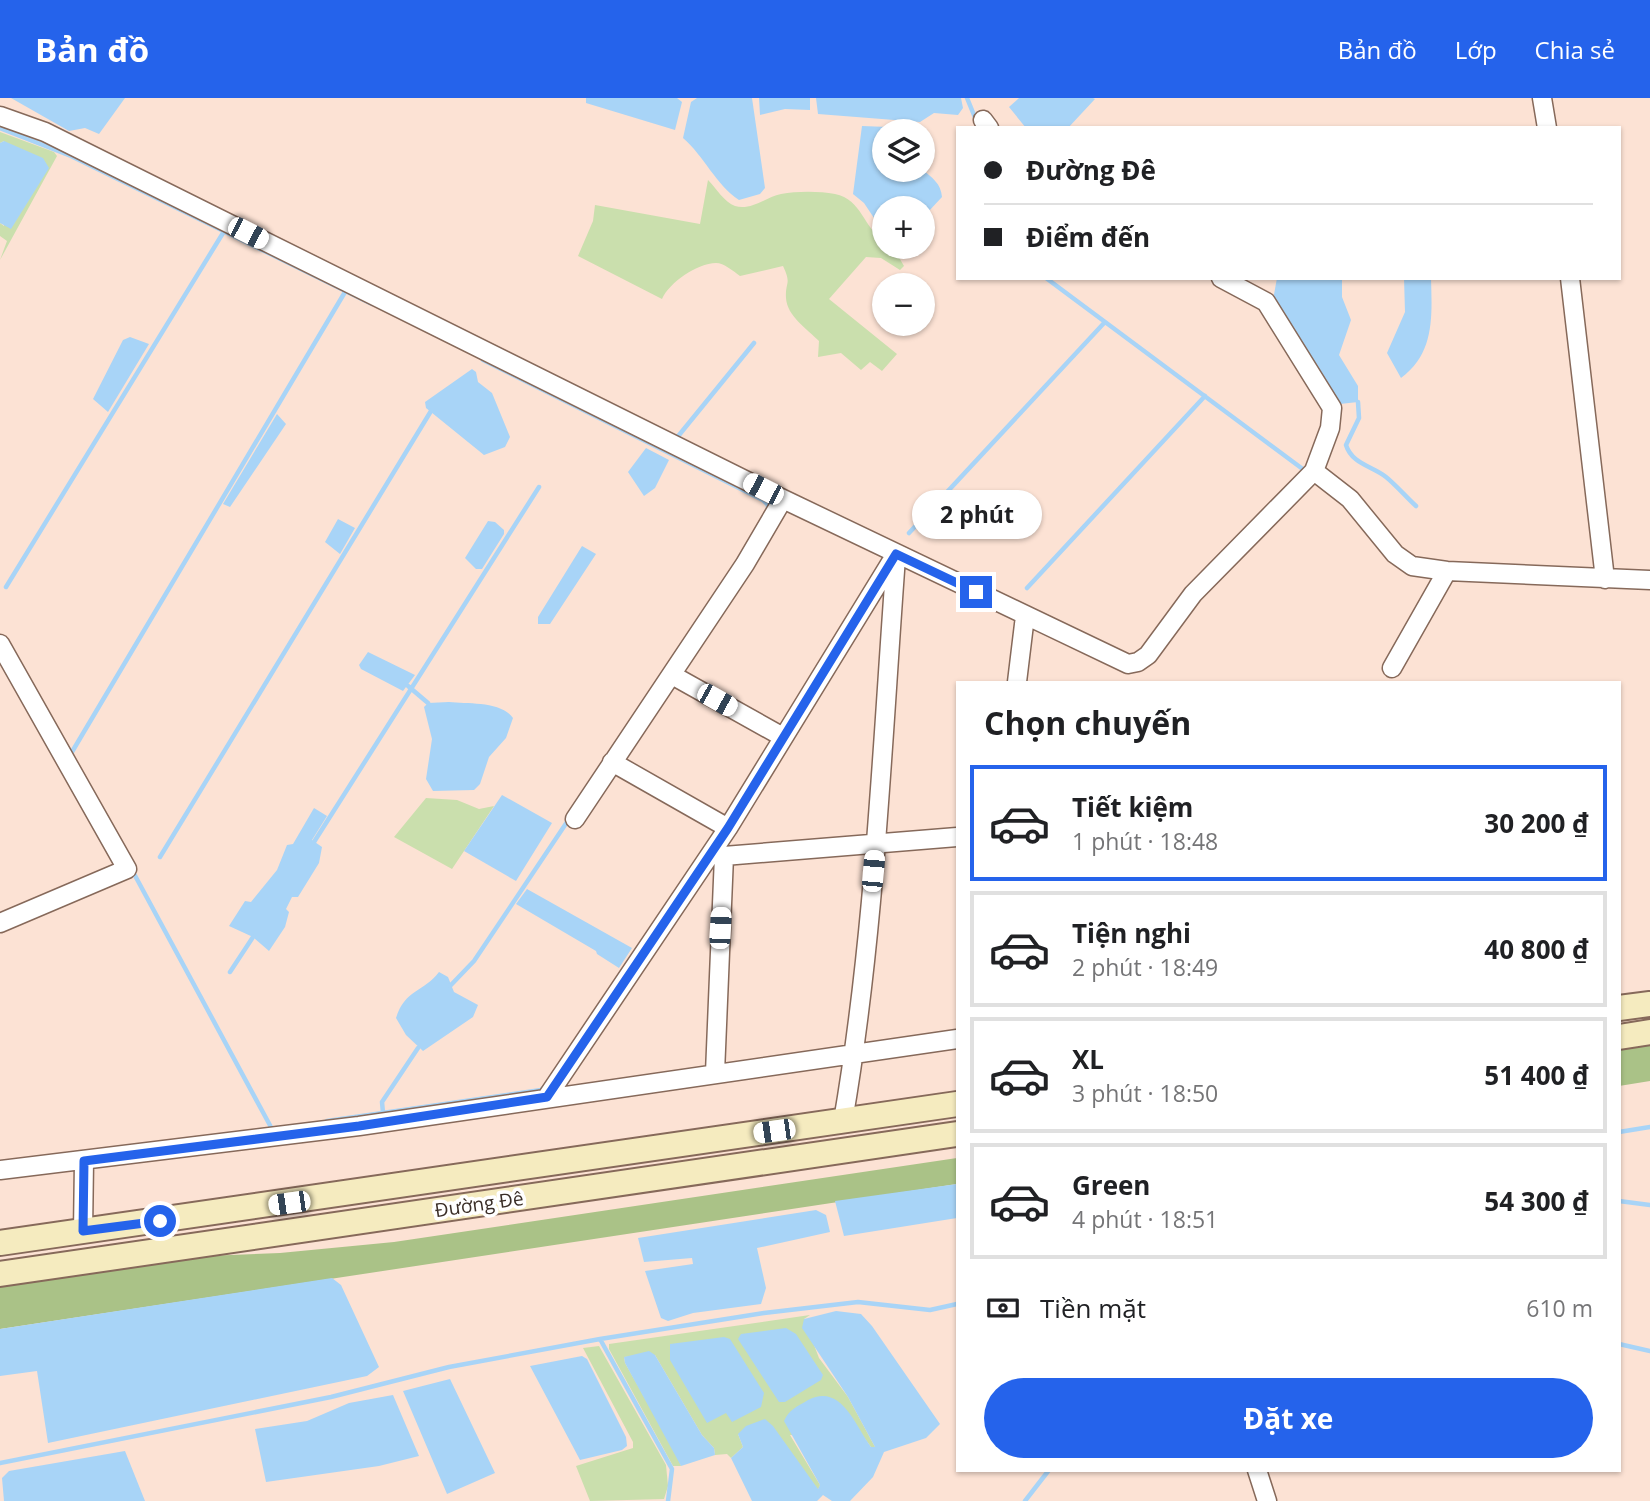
<!DOCTYPE html>
<html lang="vi">
<head>
<meta charset="utf-8">
<style>
  body { margin:0; font-family:"Open Sans",sans-serif; background:#f2f2f2; color:#202124; height:100vh; display:flex; flex-direction:column; font-size:26px; white-space:nowrap }
  * { box-sizing:border-box; margin:0 }
  p { font-size:23px; color:#757577 }
  .icon { flex:none; width:38px; height:38px; fill:none; stroke:currentColor; stroke-width:2; stroke-linecap:round; stroke-linejoin:round }
  .map { position:relative; flex:1; overflow:hidden }
  .side { position:absolute; left:956px; top:583px; width:665px; height:791px; display:flex; flex-direction:column; background:#fff; border-radius:0px; box-shadow:0 2px 5px #0004 }
  .side>* { flex:none }
  .guide { position:absolute; left:956px; top:28px; width:665px; height:154px; border-radius:0px; box-shadow:0 2px 5px #0004; display:grid; align-content:center; height:154px; padding:0 28px; background:#fff }
  .controls { position:absolute; left:872px; top:21px; display:grid; gap:14px }
  .controls a { display:grid; place-items:center; width:63px; height:63px; border-radius:50%; background:#fff; box-shadow:0 2px 5px #0004; font-size:35px }
  .end { position:absolute; width:32px; height:32px; margin:-16px; border:9px solid #2563eb; background:#fff; box-shadow:0 0 0 4px #fff }
  .from { border-radius:50% }
  .bubble { position:absolute; height:49px; border-radius:24px; background:#fff; box-shadow:0 2px 5px #0004; font-size:23px; font-weight:700; line-height:49px; text-align:center }
  .car { position:absolute; width:21px; height:42px; margin:-21px -10px; border-radius:9px; box-shadow:0 0 5px 2px #0007; background:linear-gradient(#fff 24%,#345 0 40%,#fff 0 76%,#345 0 86%,#fff 0) }
  .guide b { display:flex; align-items:center; gap:24px; height:66px; font-size:26px }
  .guide b+b { border-top:2px solid #e0e0e0 }
  .guide i { width:18px; height:18px; background:#202124 }
  ul { padding:0; list-style:none }
  li { display:flex; align-items:center; gap:21px; height:116px; margin:0 14px 10px; padding:0 14px; border:4px solid #e0e0e0; border-radius:0px }
  li div { flex:1 }
  li b { display:block; font-size:26px }
  li em { font-style:normal; font-weight:700 }
  li.current { border-color:#2563eb }
  li>.icon { width:63px; height:63px; stroke-width:1.5 }
  h2 { padding:0 28px; font-size:32px; line-height:84px }
  .pay { display:flex; align-items:center; gap:18px; height:77px; padding:0 28px; font-size:26px }
  .pay p { margin-inline-start:auto }
  .cta { display:flex; gap:14px; margin-top:auto; padding:14px 28px }
  .cta a { flex:1; height:80px; border-radius:42px; background:#2563eb; color:#fff; font-size:28px; font-weight:700; line-height:80px; text-align:center }
  header { display:flex; align-items:center; gap:42px; box-sizing:border-box; height:98px; padding:0 35px; background:#2563eb; color:#fff }
  header strong { font-size:33px }
  nav { display:flex; gap:38px; margin-inline-start:auto; font-size:24px }
  .map>svg:first-child { display:block }
  .green { fill:#cadfad }
  .forest { fill:#aac287 }
  .water { fill:#a8d4f7 }
  .lines { fill:none; stroke-linecap:round; stroke-linejoin:round }
  .stream { stroke:#a8d4f7; stroke-width:4.5 }
  .street-casing { stroke:#86695a; stroke-width:21 }
  .secondary-casing { stroke:#86695a; stroke-width:28 }
  .street { stroke:#fff; stroke-width:18 }
  .secondary { stroke:#f5ebbf; stroke-width:24 }
  .route { stroke:#2563eb; stroke-width:9 }
  .labels { text-anchor:middle; dominant-baseline:central; stroke-width:7; stroke-linejoin:round; paint-order:stroke }
  .street-label { font-size:19px; fill:#3a2e27; stroke:#fff }
</style>
</head>
<body>
<header>
<strong>Bản đồ</strong>
<nav><a>Bản đồ</a><a>Lớp</a><a>Chia sẻ</a></nav>
</header>
<div class="map">
<svg width="1650" height="1403" viewBox="0 0 1650 1403">
  <rect width="100%" height="100%" fill="#fce2d4"/>
  <path class="green" d="M0,34L54,54L57,58L0,162L7,143L0,138V125L4,128V43L0,45Z
    M708,82C716,90 725,105 735,108C751,113 766,99 781,96C797,93 819,93 835,96C862,101 864,131 884,143V149H893L904,168L900,172L881,160L866,159L829,201L897,256L882,273L870,264L861,272L841,255L818,259L819,243C807,231 787,218 786,200C785,183 792,187 783,168L740,178C733,173 724,165 716,165C697,165 669,185 662,201L578,158L593,123L595,107L700,126Z
    M426,700L457,702L479,711L494,708L452,771L394,739Z
    M810,1217L804,1221L819,1260L848,1299L875,1349H871L865,1341L790,1337L820,1387L818,1392L738,1336L743,1349L731,1360L727,1356L715,1357L714,1350L702,1337L655,1257L624,1259L625,1265L677,1357L681,1368H673L609,1251V1246Z
    M599,1248L666,1367L668,1388L664,1401L590,1403L576,1368L633,1350V1344L583,1250Z"/>
  <path class="forest" d="M1650,939V983L1619,988V944Z
    M957,1060V1086L0,1231V1185L181,1159L280,1155L394,1144Z"/>
  <path class="water" d="M11,0H125L99,36L85,30L69,33Z
    M586,0H677L682,4L675,32L586,5Z
    M697,0H752L765,90L760,96L739,102C716,87 704,58 683,40L691,4Z
    M759,0H810V12L785,11L760,17Z
    M816,0H961L963,10L958,17L934,15L920,24L818,16Z
    M1019,0H1093L1095,1L1068,30H1026L1009,9Z
    M862,28L914,30L917,33H884V72L922,71C932,80 941,85 942,99L928,114L922,110H884V135L864,105L853,96Z
    M4,43L43,60L49,70L11,131L0,125V45Z
    M1277,180H1342V199L1351,222L1339,257L1358,288V304L1340,306L1273,202Z
    M1404,180H1431C1432,218 1435,255 1401,280L1387,255L1405,214Z
    M130,239L149,246L108,314L93,301L123,242Z
    M472,271L476,274L478,284L492,295L510,339L505,349L484,357L426,310L425,304Z
    M277,316L286,326L230,409L223,406Z
    M646,350L669,362L655,390L644,398L628,374Z
    M338,421L355,430L340,456L325,444Z
    M488,423L495,424L504,432V436L482,471H476L465,460Z
    M582,448L596,456L550,526H538V519Z
    M368,554L415,577L403,593L361,571L359,567Z
    M449,604C468,606 501,603 513,620L506,640L489,659L480,686L474,692L433,693L426,681L432,641L424,609L428,605Z
    M502,697L552,725L516,783L464,753Z
    M314,710L327,718L312,742L322,749L319,765L298,799H292L286,811L289,814L285,829L269,853L253,839L229,828L245,803L251,804L277,772L287,747L293,746Z
    M527,791L632,850L619,870L597,856L596,853L516,806Z
    M439,874L448,879L454,894L478,907L473,919L423,953L406,937L396,920C405,891 424,894 439,874Z
    M957,1086V1120L844,1138L835,1103Z
    M816,1112L826,1117L830,1134L757,1150L766,1190L761,1206L693,1215L668,1223L661,1220L645,1173L693,1166L692,1160L644,1164L638,1140Z
    M332,1180L341,1187L379,1269L367,1278L48,1345L37,1273L0,1278V1231Z
    M836,1213L861,1216L872,1228L940,1326L926,1340L884,1354L873,1379L850,1403H832L823,1397L817,1403H752L731,1360L743,1349L738,1336L746,1328L765,1321L773,1328L818,1391L820,1387L784,1323C789,1311 797,1309 808,1302C841,1285 855,1327 871,1349H875L848,1299L802,1230L804,1221Z
    M786,1230L796,1236L823,1277L821,1282L785,1304H779L738,1241L741,1236Z
    M724,1239L730,1241L764,1295L761,1309L732,1324L726,1315L707,1325L670,1262V1246Z
    M649,1253L655,1257L702,1337L714,1350L715,1357L681,1368L625,1265L624,1259Z
    M582,1258L587,1261L626,1339L627,1348L622,1352L580,1362L530,1268Z
    M450,1281L495,1375L447,1396L403,1293Z
    M393,1297L419,1358L379,1368L266,1384L255,1331L307,1323L349,1305Z
    M125,1353L145,1403H4L2,1380L9,1373Z"/>
  <g class="lines">
    <path class="stream" d="M967,0L976,22
      M0,30L71,58L372,206
      M1046,180L1304,372
      M483,262L763,402L768,407V414
      M1358,304L1359,320L1346,347C1352,366 1372,368 1386,379C1397,388 1406,399 1416,408
      M675,342L754,245
      M909,435L1105,224
      M6,489L223,135
      M1027,490L1205,298
      M408,588L428,605
      M69,659L345,194
      M314,744L539,389
      M160,759L431,313
      M132,772L272,1031L277,1030
      M230,874L253,839
      M450,888L474,863L569,721
      M383,1015L382,1004L418,950
      M327,1023L541,992L545,988
      M1619,1034L1650,1029
      M1619,1103L1650,1107
      M600,1241L672,1371L668,1403
      M1619,1246L1650,1253
      M0,1365L331,1299L449,1269L600,1241L764,1215L858,1204L930,1212L957,1206
      M1025,1403L1049,1372"/>
    <g class="street-casing">
      <path id="street" d="M1542,0L1547,30
        M0,18L45,34L783,401L1128,566L1138,564L1148,557L1193,496L1314,373L1330,330L1332,310L1266,204L1221,180
        M983,22L989,30
        M1570,180L1605,481
        M1314,373L1350,401L1395,456L1412,468L1447,473L1650,482
        M0,546L127,771L0,825
        M1392,570L1447,473
        M672,577L783,639
        M1017,584L1025,518
        M612,664L728,730
        M575,721L745,466L783,401
        M715,975L724,758L957,739
        M547,999L728,730L896,456
        M843,1023C875,837 882,647 896,459
        M0,1072L359,1028L957,941
        M83,1134L84,1063
        M1257,1372L1267,1403"/>
    </g>
    <g class="secondary-casing">
      <path id="secondary" d="M1619,910L1650,906
        M1619,939L1650,934
        M0,1145L957,1006
        M0,1176L957,1036"/>
    </g>
    <use href="#street" class="street"/>
    <use href="#secondary" class="secondary"/>
  </g>
  <g class="lines">
    <path class="route" d="M160,1123L83,1133L84,1063L359,1028L547,999L728,730L896,456L976,494"/>
  </g>
  <g class="labels">
    <g class="street-label">
      <text transform="translate(479 1106) rotate(-8)">Đường Đê</text>
    </g>
  </g>
</svg>
<div class="controls">
<a><svg class="icon" aria-label="layers" viewBox="0 0 24 24"><path d="M12 4l9 5-9 5-9-5zM3 14l9 5 9-5"/></svg></a>
<a>+</a>
<a>−</a>
</div>
<i class="end from" style="left:160px;top:1123px"></i>
<i class="end" style="left:976px;top:494px"></i>
<div class="bubble" style="left:912px;top:392px;width:130px">2 phút</div>
<i class="car" style="left:248px;top:135px;rotate:117deg"></i>
<i class="car" style="left:763px;top:391px;rotate:297deg"></i>
<i class="car" style="left:717px;top:602px;rotate:119deg"></i>
<i class="car" style="left:873px;top:773px;rotate:5deg"></i>
<i class="car" style="left:720px;top:830px;rotate:3deg"></i>
<i class="car" style="left:774px;top:1033px;rotate:262deg"></i>
<i class="car" style="left:289px;top:1105px;rotate:262deg"></i>
<div class="guide">
<b><i class="from"></i>Đường Đê</b>
<b><i></i>Điểm đến</b>
</div>
<section class="side">
<h2>Chọn chuyến</h2>
<ul>
<li class="current"><svg class="icon" aria-label="car" viewBox="0 0 24 24"><path d="M5 17H2v-5l4-1 3-4h7l3 4 3 1v5h-3M9 17h6M6 11h13"/><circle cx="7" cy="17" r="2"/><circle cx="17" cy="17" r="2"/></svg><div><b>Tiết kiệm</b><p>1 phút · 18:48</p></div><em>30 200 ₫</em></li>
<li><svg class="icon" aria-label="car" viewBox="0 0 24 24"><path d="M5 17H2v-5l4-1 3-4h7l3 4 3 1v5h-3M9 17h6M6 11h13"/><circle cx="7" cy="17" r="2"/><circle cx="17" cy="17" r="2"/></svg><div><b>Tiện nghi</b><p>2 phút · 18:49</p></div><em>40 800 ₫</em></li>
<li><svg class="icon" aria-label="car" viewBox="0 0 24 24"><path d="M5 17H2v-5l4-1 3-4h7l3 4 3 1v5h-3M9 17h6M6 11h13"/><circle cx="7" cy="17" r="2"/><circle cx="17" cy="17" r="2"/></svg><div><b>XL</b><p>3 phút · 18:50</p></div><em>51 400 ₫</em></li>
<li><svg class="icon" aria-label="car" viewBox="0 0 24 24"><path d="M5 17H2v-5l4-1 3-4h7l3 4 3 1v5h-3M9 17h6M6 11h13"/><circle cx="7" cy="17" r="2"/><circle cx="17" cy="17" r="2"/></svg><div><b>Green</b><p>4 phút · 18:51</p></div><em>54 300 ₫</em></li>
</ul>
<div class="pay"><svg class="icon" aria-label="cash" viewBox="0 0 24 24"><path d="M3 7h18v10H3z"/><circle cx="12" cy="12" r="2"/></svg>Tiền mặt<p>610 m</p></div>
<div class="cta"><a>Đặt xe</a></div>
</section>
</div>
</body>
</html>
